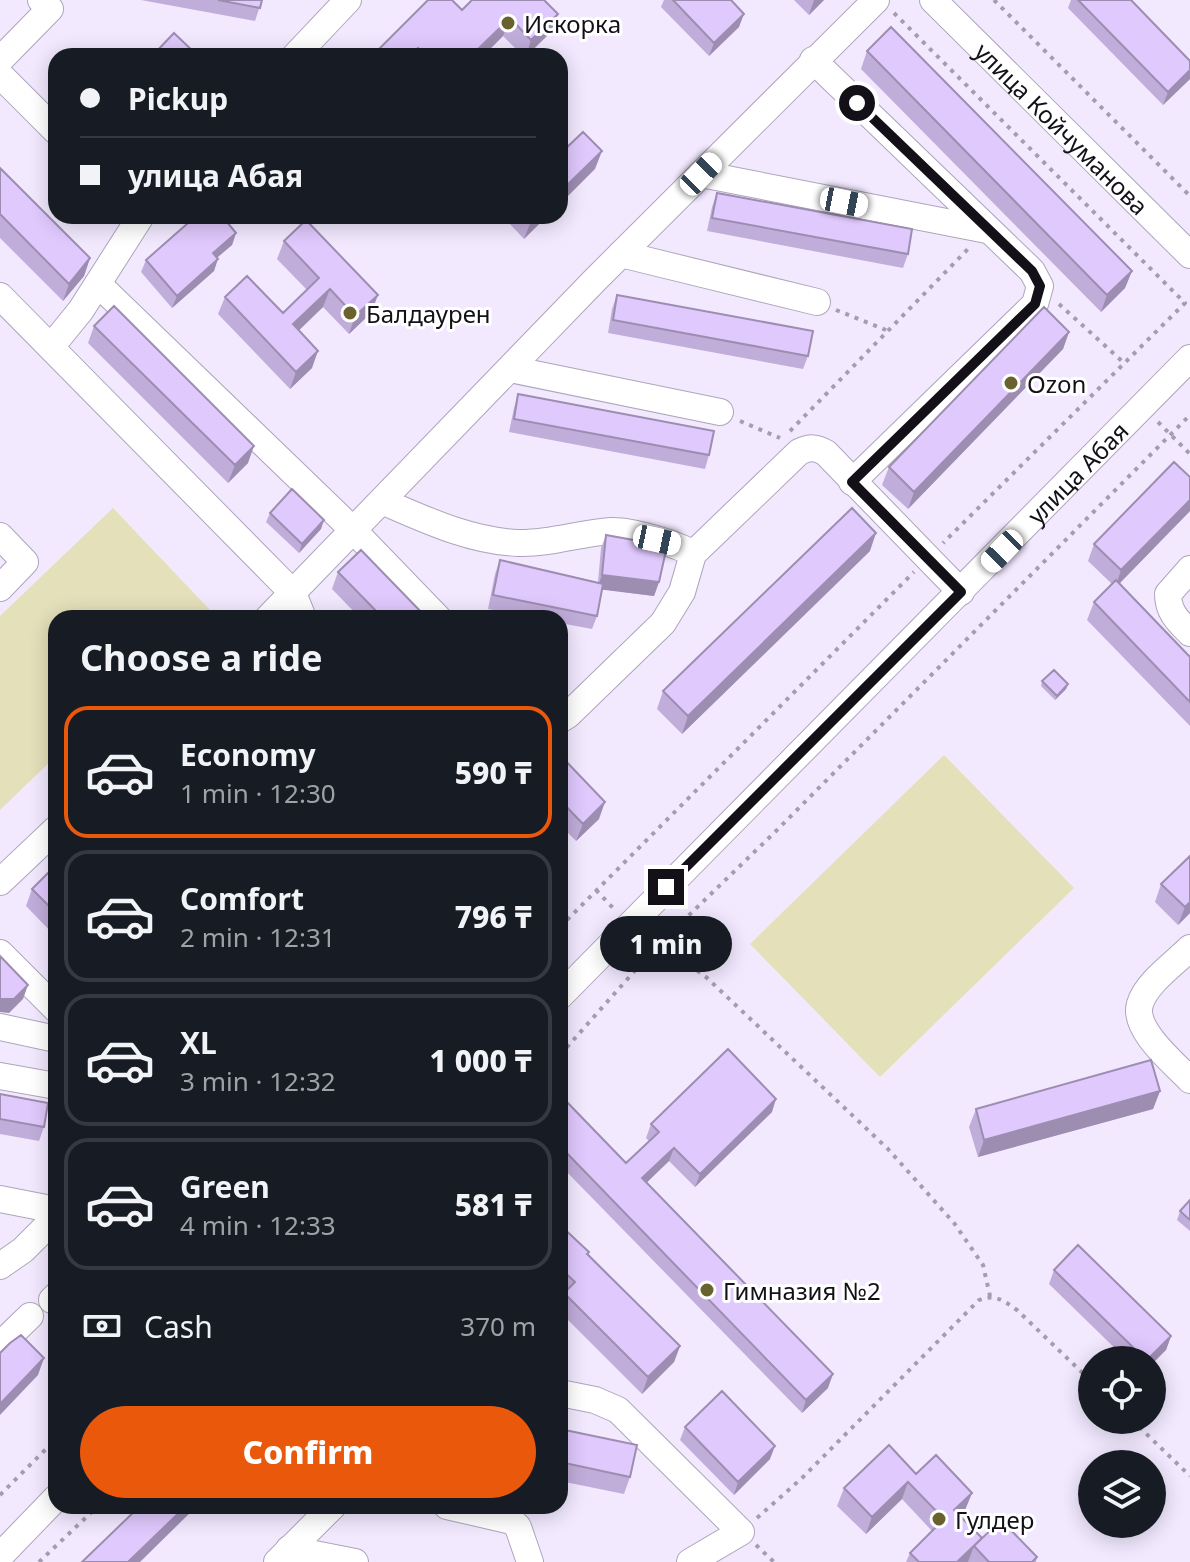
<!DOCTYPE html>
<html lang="en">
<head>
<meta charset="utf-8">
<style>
  body { margin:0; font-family:"Noto Sans",sans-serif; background:#20242c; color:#f1f3f6; height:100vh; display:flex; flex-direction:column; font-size:30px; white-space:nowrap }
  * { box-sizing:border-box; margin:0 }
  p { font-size:26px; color:#9ea1a6 }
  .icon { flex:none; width:44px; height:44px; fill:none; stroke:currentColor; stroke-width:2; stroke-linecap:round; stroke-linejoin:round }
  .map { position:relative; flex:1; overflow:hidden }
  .side { position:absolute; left:48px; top:610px; width:520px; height:904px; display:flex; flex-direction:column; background:#171b24; border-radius:24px; box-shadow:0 4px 20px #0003 }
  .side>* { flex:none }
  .top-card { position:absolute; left:48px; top:48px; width:520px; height:176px; border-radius:24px; box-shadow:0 4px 20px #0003; display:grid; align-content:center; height:176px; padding:0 32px; background:#171b24 }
  .tools { position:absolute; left:1078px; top:1346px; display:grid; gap:16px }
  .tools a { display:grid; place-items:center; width:88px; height:88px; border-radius:50%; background:#171b24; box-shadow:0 4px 20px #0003; font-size:40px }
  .end { position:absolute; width:36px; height:36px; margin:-18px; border:10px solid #141018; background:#fff; box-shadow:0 0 0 4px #fff }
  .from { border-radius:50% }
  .bubble { position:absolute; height:56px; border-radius:28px; background:#171b24; box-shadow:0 4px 20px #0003; font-size:26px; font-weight:800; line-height:56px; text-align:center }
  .car { position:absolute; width:24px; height:48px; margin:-24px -12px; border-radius:10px; box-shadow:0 0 6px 2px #0007; background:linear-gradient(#fff 24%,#345 0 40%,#fff 0 76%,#345 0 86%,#fff 0) }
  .top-card b { display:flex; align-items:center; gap:28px; height:76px; font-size:30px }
  .top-card b+b { border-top:2px solid #363941 }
  .top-card i { width:20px; height:20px; background:#f1f3f6 }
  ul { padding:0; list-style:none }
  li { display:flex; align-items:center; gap:24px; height:132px; margin:0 16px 12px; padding:0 16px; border:4px solid #363941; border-radius:24px }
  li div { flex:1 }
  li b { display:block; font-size:30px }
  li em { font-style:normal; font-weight:800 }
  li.on { border-color:#ea580c }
  li>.icon { width:72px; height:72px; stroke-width:1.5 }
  h2 { padding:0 32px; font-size:36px; line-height:96px }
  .pay { display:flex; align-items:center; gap:20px; height:88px; padding:0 32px; font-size:30px }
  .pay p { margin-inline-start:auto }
  .button { display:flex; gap:16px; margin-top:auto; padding:16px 32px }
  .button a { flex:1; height:92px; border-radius:48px; background:#ea580c; color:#fff; font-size:32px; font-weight:800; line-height:92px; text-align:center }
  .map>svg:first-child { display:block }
  .pitch { fill:#e4e0ba }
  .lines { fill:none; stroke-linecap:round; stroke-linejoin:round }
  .minor-casing { stroke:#aea5bb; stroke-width:28 }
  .path { stroke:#a49dae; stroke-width:4; stroke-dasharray:4 6; stroke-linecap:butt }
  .minor { stroke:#fff; stroke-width:26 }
  .wall { fill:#c1adda }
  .shaded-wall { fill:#9d8db1 }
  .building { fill:#e0c9fd; stroke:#9d8db1; stroke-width:2 }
  .route { stroke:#141018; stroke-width:10 }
  .poi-dot { fill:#69622f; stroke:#fff; stroke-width:3 }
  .labels { text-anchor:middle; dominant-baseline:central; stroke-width:6; stroke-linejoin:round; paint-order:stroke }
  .poi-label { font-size:24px; fill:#141018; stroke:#fff; text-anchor:start }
  .street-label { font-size:24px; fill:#141018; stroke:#fff }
</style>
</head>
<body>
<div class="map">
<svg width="1190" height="1562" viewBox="0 0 1190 1562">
  <rect width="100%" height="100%" fill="#f2e9ff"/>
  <path class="pitch" d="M113,508L210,610L202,618H56V756L0,810V616Z
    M944,755L1074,888L880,1077L750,944Z"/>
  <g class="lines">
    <g class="minor-casing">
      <g id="minor">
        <path id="s1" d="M933,0L1190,255"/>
        <path d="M295,56L348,0"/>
        <path d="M0,60L50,9L41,0"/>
        <path d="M813,60L1032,271L1040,286L1035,304L852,482"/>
        <path d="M0,75L56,131"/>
        <path d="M701,174L987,230"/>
        <path d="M621,254L817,302"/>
        <path d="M98,284L354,531L438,618"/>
        <path d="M0,296L293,593L303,618"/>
        <path d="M51,347L81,310L141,216"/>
        <path d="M510,369L720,412"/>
        <path d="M382,501C426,520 470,541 518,543C550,544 580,533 611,531C630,530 678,544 693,554"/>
        <path d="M0,536L25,562L0,588"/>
        <path d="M1190,569L1168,594C1168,612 1178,621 1190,633"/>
        <path d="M268,618L596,279L876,0"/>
        <path d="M560,720L568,715L663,623L682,592L693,554L799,452C810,447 816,447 826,453L961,592"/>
        <path d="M0,882L56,829"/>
        <path d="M1190,948C1175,963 1146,983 1140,1004C1132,1029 1174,1063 1190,1080"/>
        <path d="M0,953L56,1009"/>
        <path id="s2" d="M560,996L1190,358"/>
        <path d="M0,1027L56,1039"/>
        <path d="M0,1076L56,1086"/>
        <path d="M0,1199L56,1210"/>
        <path d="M0,1266L23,1250L56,1217"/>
        <path d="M52,1300L56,1296"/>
        <path d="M0,1345L30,1316"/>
        <path d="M560,1393L595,1400L618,1410L741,1532L690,1562"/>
        <path d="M447,1506L512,1521L518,1527L530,1562"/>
        <path d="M289,1549L355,1562"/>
        <path d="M0,1556L56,1498"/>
        <path d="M277,1562L333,1506"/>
      </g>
    </g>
    <path class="path" d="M994,0L1190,196
      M894,13L1185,303L943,543
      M1059,304L1123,362
      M836,310L886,330
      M740,421L780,438
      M1158,422L1190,454
      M790,431L968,249
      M596,890L614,909
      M560,927L914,572
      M646,940L655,948L683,960L706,977L888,1149L954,1223L983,1265L990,1296
      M560,1055L655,948L775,832L1190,415
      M1132,1420L1190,1476
      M0,1495L56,1439
      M757,1518L802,1478L979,1300C995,1294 1003,1300 1017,1310L1092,1382
      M756,1545L774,1562
      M39,1562L98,1506"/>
    <use href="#minor" class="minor"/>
  </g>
  <path class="wall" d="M141,0H262L255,21Z
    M472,0L551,32L527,56H523L503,36L483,56H372L462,10Z
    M664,0H731L739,27L709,56L661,7Z
    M794,0H824L809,15Z
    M1071,0H1131L1190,79L1163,105L1068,8Z
    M867,51L1132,271L1125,288L1101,312L861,69Z
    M0,168L90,258L84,276L63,301L0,238Z
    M717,193L908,254L903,268L707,231L712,207Z
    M186,216H222L236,233L232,245L217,258L214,271L172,308L141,272L146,260L190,221Z
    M507,216H547L524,239L506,220Z
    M284,241L371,313L349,334L323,307L299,330L312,368L290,389L218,314L225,297L283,313L307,290L277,259Z
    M617,295L808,356L803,369L608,333L612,309Z
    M94,326L248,463L228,483L88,343Z
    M1069,332L1063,349L908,509L882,485L889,467Z
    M518,394L709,455L705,469L509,432L514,408Z
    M1190,511L1119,584L1190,657V726L1087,620L1094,602L1112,584L1088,561L1094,544Z
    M270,513L321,529L299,553L266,522Z
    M606,535L659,582L654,596L601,589L597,616L592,629L560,623V618H535L488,609L495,574L500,560L598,582L601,548Z
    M870,551L682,734L657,709L663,691Z
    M338,572L427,618H360L332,589Z
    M1042,681L1068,684L1066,689L1055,700L1041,686Z
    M560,755L599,819L576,841L560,825Z
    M1190,856V913L1178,925L1155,902L1161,884Z
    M56,871V937L26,906L32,889Z
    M1160,1091L1153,1109L978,1157L969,1127L976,1109Z
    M0,1094L44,1127L39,1141L0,1134Z
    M560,1103L626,1163L649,1141L646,1138L651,1124L772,1112L695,1187L669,1161L646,1183L828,1388L802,1413L560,1165Z
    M1190,1200V1231L1177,1220L1180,1211Z
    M560,1225L680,1346L674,1362L642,1394L560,1312V1303L564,1294L560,1290Z
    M1054,1270L1171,1336L1166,1350L1152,1360H1127L1049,1284Z
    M685,1427L770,1459L734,1495L680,1440Z
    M560,1429L630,1477L624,1494L560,1481Z
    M916,1474L972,1493L965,1510L960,1516L982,1538L1037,1557L1036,1562H906L910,1553L932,1531L902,1499L866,1534L837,1506L844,1488Z"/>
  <path class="shaded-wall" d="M814,0H824L809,15Z
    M558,14L551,32L526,56L531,40Z
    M744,14L739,27L709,56L714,43Z
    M510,18L503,36L483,56H473Z
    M1190,70V79L1163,105L1168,92Z
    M602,151L595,169L560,204V192Z
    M536,216H547L524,239L531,221Z
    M236,233L232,245L208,265L213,253Z
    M90,258L84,276L63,301L69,284Z
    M218,259L214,271L172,308L177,296Z
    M1132,271L1125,288L1101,312L1107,295Z
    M330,289L323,307L287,342L293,324Z
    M378,295L371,313L349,334L355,316Z
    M1069,332L1063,349L908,509L914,492Z
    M318,351L312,368L290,389L296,372Z
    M254,446L248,463L228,483L235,465Z
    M1190,500V511L1115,588L1121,570Z
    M324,520L321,529L299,553L302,544Z
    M876,533L870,551L682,734L688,716Z
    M602,575L659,582L654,596L597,589Z
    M1068,684L1066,689L1055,700L1057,696Z
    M605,802L599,819L576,841L583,824Z
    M1190,902V913L1178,925L1185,907Z
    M28,985L23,999L9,1013L0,1012V999Z
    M1160,1091L1153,1109L978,1157L984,1140Z
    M776,1099L772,1112L695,1187L700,1174Z
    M674,1148L669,1161L637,1192L642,1178Z
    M1171,1336L1166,1350L1152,1364V1360H1147Z
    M680,1346L674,1362L642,1394L648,1377Z
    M44,1358L38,1375L0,1415V1404Z
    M833,1374L828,1388L802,1413L806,1400Z
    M775,1446L770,1459L734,1495L738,1482Z
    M908,1482L902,1499L866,1534L872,1517Z
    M972,1493L965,1510L948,1527L954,1510Z
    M186,1506H197L140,1562H128Z
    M974,1546L968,1562H957Z"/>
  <path class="building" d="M218,0H262L260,8Z
    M428,0H452L462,10L472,0H544L558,14L531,40L510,18L473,54L475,56H426L418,48L410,56H372Z
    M673,0H731L744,14L714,43Z
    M1078,0H1131L1190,61V70L1168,92Z
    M891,27L1132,271L1107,295L867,51Z
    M174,33L198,56H152Z
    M583,132L602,151L560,192V154Z
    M0,168L90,258L69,284L0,214Z
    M717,193L912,229L908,254L712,218Z
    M196,216H222L236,233L213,253L218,259L177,296L146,260Z
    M526,216H536L531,221Z
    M306,220L378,295L355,316L330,289L293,324L318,351L296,372L225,297L247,276L283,313L319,278L284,241Z
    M617,295L813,331L808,356L613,320Z
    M114,306L254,446L235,465L94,326Z
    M1044,307L1069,332L914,492L889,467Z
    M518,394L714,431L709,455L514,419Z
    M1174,462L1190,477V500L1121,570L1094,544Z
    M292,489L324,520L302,544L270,513Z
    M852,508L876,533L688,716L663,691Z
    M606,535L667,546L659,582L602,575Z
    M361,550L427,618H383L338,572Z
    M500,560L603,584L597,616L493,595Z
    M1116,580L1190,657V702L1094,602Z
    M1054,670L1068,684L1057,696L1042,681Z
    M560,755L605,802L583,824L560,800Z
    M1190,856V902L1185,907L1161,884Z
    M53,868L56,871V913L32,889Z
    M0,956L28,985L14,999H0Z
    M728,1049L776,1099L700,1174L674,1148L642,1178L833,1374L806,1400L560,1146V1103L564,1099L626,1163L659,1132L651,1124Z
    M1151,1060L1160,1091L984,1140L976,1109Z
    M0,1094L48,1103L44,1127L0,1119Z
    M1190,1200V1220L1180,1211Z
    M560,1225L589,1252L587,1254L680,1346L648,1377L564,1293L575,1282L560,1268Z
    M1078,1245L1171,1336L1147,1360H1146L1054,1270Z
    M21,1335L44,1358L0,1404V1353L10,1343Z
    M722,1391L775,1446L738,1482L685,1427Z
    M560,1429L637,1445L630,1477L560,1462Z
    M889,1445L916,1474L936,1455L972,1493L954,1510L982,1538L957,1562H919L910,1553L944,1519L908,1482L872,1517L844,1488Z
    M140,1506H186L128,1562H82Z
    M1001,1520L1037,1557L1032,1562H989L974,1546Z"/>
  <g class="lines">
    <path class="route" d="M666,887L961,592L852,482L1035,304L1040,286L1032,271L857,103"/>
  </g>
  <g class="poi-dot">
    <circle cx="508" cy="23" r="8"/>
    <circle cx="350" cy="313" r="8"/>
    <circle cx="1011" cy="383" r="8"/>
    <circle cx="707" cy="1290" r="8"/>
    <circle cx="939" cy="1519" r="8"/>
  </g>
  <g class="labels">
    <g class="poi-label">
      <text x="524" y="23">Искоркa</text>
      <text x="366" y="313">Балдаурен</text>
      <text x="1027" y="383">Ozon</text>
      <text x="723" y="1290">Гимназия №2</text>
      <text x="955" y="1519">Гулдер</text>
    </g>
    <g class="street-label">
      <text stroke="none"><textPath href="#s1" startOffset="182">улица Койчуманова</textPath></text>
      <text stroke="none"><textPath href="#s2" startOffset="736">улица Абая</textPath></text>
    </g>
  </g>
</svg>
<div class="tools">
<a><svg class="icon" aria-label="locate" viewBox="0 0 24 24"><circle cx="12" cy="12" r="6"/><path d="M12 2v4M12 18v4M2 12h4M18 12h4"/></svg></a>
<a><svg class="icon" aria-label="layers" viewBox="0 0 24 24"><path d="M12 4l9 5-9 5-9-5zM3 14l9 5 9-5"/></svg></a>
</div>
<i class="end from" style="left:857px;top:103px"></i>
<i class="end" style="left:666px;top:887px"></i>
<div class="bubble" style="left:600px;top:916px;width:132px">1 min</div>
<i class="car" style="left:701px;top:174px;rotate:44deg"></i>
<i class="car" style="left:844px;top:202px;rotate:101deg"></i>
<i class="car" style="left:657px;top:540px;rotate:102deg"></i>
<i class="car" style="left:1002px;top:551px;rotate:224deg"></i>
<div class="top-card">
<b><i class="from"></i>Pickup</b>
<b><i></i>улица Абая</b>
</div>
<section class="side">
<h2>Choose a ride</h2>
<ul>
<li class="on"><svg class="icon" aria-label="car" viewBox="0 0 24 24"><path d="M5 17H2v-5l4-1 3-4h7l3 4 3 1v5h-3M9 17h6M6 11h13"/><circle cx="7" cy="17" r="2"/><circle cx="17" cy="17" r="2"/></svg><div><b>Economy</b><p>1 min · 12:30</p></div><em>590 ₸</em></li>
<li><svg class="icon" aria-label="car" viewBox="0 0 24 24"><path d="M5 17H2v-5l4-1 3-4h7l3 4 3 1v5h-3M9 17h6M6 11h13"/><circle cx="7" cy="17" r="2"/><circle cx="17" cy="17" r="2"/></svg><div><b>Comfort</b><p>2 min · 12:31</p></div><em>796 ₸</em></li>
<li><svg class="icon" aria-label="car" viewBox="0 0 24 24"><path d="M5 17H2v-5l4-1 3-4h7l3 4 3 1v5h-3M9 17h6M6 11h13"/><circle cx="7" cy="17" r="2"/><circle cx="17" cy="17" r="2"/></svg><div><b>XL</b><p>3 min · 12:32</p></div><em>1 000 ₸</em></li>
<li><svg class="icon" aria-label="car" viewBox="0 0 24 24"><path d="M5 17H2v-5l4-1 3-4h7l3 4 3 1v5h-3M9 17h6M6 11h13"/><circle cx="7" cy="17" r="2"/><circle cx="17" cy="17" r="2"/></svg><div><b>Green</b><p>4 min · 12:33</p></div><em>581 ₸</em></li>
</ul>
<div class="pay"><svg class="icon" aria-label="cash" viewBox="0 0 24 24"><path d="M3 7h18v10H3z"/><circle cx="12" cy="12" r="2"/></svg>Cash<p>370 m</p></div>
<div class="button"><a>Confirm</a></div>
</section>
</div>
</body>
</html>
